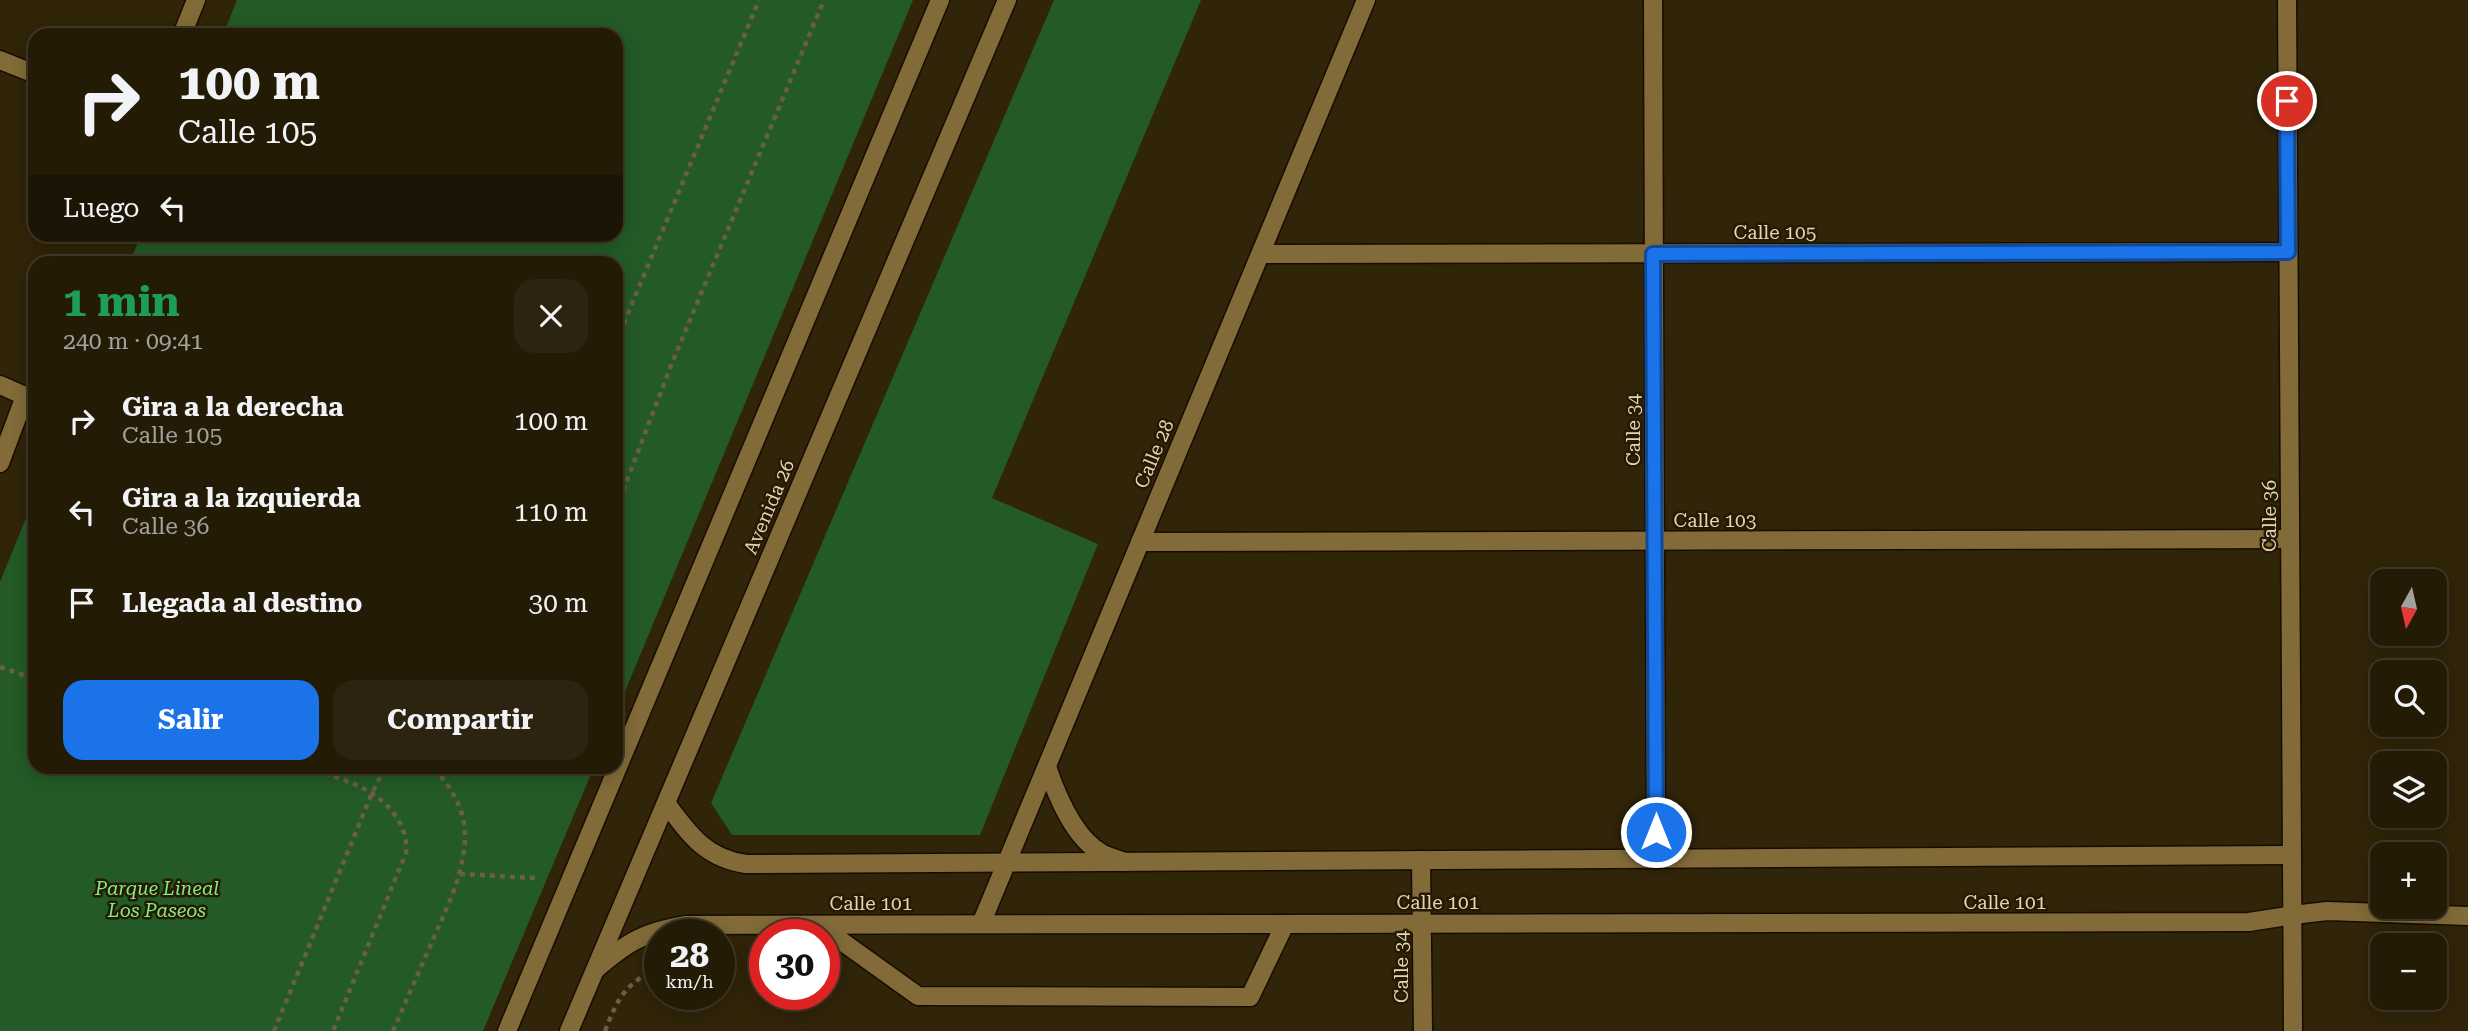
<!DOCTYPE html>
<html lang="es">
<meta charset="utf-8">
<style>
:root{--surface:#241b07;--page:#2c2411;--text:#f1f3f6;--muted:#a3a19b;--line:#413928;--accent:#1a73e8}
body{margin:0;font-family:"Roboto Serif",serif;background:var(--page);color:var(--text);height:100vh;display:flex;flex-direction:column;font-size:26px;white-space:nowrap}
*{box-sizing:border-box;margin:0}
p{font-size:23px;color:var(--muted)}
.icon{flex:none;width:38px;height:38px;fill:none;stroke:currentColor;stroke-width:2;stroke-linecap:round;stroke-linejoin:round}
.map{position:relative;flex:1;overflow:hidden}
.panel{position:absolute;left:28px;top:256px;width:595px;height:518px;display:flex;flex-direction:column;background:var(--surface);border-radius:21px;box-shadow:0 4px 18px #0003,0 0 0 2px var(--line)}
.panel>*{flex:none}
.guide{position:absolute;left:28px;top:28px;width:595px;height:214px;border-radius:21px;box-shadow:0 4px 18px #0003,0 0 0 2px var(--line);background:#241b07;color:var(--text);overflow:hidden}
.needle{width:46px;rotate:188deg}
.tools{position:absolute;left:2370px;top:569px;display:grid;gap:14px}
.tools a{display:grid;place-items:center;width:77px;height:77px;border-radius:14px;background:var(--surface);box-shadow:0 4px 18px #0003,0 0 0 2px var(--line);font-size:35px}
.speed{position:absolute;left:644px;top:919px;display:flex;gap:14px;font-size:35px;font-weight:700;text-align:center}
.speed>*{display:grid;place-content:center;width:91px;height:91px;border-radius:50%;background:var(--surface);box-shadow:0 4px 18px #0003,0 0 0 2px var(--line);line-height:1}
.speed small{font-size:18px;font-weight:400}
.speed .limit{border:10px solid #d22;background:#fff;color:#111}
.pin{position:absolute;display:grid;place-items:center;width:60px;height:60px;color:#fff;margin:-30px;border:4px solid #fff;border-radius:50%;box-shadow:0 2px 7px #0007}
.me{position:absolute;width:77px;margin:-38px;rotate:0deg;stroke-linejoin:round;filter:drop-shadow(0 0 5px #0008)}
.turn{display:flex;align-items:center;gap:24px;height:147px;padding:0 35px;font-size:32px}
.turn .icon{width:91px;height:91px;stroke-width:2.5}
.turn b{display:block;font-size:49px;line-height:60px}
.then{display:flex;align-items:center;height:66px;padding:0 35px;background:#0003;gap:14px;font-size:26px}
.round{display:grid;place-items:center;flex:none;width:74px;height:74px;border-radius:21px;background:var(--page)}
.head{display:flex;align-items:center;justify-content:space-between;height:119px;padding:0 35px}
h1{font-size:42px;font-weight:700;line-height:52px;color:#1e9e55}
.cta{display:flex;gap:14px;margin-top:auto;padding:14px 35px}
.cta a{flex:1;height:80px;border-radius:21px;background:var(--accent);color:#fff;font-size:28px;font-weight:700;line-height:80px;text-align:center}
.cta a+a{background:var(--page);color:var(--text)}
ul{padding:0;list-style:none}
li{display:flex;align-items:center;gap:21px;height:91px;padding:0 35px}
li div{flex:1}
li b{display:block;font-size:26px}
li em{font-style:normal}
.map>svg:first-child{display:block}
.green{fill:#235a27}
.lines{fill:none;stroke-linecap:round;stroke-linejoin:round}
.service-casing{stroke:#180d00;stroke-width:21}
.minor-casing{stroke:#180d00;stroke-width:21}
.tertiary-casing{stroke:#180d00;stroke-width:21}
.path{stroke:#6a5e43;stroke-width:4.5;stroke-dasharray:5 5;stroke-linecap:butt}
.service{stroke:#826b38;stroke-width:18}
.minor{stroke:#826b38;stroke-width:18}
.tertiary{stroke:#826b38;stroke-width:18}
.route-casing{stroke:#114b97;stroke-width:18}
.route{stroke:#1a73e8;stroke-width:12}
.labels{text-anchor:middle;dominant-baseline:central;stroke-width:5;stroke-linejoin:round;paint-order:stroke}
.street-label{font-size:19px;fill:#e1d4ba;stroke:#261a01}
.park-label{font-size:19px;font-style:italic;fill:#80ec85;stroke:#261a01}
</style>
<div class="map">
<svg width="2468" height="1031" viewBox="0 0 2468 1031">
<rect width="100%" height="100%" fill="#302409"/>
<g class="green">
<polygon points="237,0 913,0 616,713 616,262 130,262 141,235 616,234 616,35 223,35"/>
<polygon points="1054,0 1201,0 992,498 1098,544 980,835 732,835 711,803"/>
<polygon points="35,496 35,766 594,767 483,1031 0,1031 0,582"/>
</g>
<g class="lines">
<g class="service-casing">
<polyline id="service" points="819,925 918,996 1250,997 1285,924"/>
</g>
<g class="minor-casing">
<g id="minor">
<polyline points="1653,0 1656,859"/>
<polyline points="2287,0 2293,1031"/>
<polyline points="182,35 196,0"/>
<polyline points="0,60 35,74"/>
<polyline points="1261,254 2288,252"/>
<polyline points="0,385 25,396 0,463"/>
<polyline points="1140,542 2290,539"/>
<path d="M1047,767C1057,796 1074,839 1103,854C1110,857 1117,859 1124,862"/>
<polyline points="1421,860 1423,1031"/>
<polyline points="2293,915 2327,911 2468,916"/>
<polyline points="981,924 1366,0"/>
</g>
</g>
<g class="tertiary-casing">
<g id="tertiary">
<path d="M666,803C689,834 705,858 746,864L2292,855"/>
<path d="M595,970C627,942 644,932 686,925L2249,922L2293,915"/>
<polyline points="507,1031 940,0"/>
<polyline points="569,1031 1007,0"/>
</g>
</g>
<g class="path">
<polyline points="616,342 759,0"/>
<polyline points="616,509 672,363 824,0"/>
<polyline points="0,667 35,679"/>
<path d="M306,766C324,774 358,783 373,794C392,807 409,829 406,853L333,1031"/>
<polyline points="460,874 535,878"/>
<polyline points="274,1031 372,793 386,766"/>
<path d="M393,1031L452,896C471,842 473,810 432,766"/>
<path d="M605,1031C619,995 625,985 660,966"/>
</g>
<use href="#service" class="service"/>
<use href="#minor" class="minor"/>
<use href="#tertiary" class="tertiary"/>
</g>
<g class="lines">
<g class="route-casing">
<polyline id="route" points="1656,832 1653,254 2288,252 2287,101"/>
</g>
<use href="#route" class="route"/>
</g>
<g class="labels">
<g class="street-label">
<text x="1775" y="232">Calle 105</text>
<text transform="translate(1633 430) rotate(-90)">Calle 34</text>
<text transform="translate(1154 454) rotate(-67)">Calle 28</text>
<text transform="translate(769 507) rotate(-67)">Avenida 26</text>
<text transform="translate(2269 516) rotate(-90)">Calle 36</text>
<text x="1715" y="520">Calle 103</text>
<text x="1438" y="902">Calle 101</text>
<text x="2005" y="902">Calle 101</text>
<text x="871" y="903">Calle 101</text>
<text transform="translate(1401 967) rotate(-90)">Calle 34</text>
</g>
<g class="park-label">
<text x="157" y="888">Parque Lineal<tspan x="157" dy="22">Los Paseos</tspan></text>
</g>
</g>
</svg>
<div class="tools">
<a><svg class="needle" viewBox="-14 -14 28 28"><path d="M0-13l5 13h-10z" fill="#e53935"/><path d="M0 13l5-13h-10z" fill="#a3a19b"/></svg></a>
<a><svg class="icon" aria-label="search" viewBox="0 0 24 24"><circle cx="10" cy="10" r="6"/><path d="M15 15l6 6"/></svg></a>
<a><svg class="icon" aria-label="layers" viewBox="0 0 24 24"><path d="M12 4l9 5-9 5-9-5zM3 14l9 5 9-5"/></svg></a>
<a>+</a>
<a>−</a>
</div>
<div class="speed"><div>28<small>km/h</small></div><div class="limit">30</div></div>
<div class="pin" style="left:2287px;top:101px;background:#d93025"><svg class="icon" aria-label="arrive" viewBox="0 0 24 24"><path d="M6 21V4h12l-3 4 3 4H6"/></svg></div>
<svg class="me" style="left:1656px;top:832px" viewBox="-20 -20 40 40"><circle r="17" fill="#1a73e8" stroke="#fff" stroke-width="3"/><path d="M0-11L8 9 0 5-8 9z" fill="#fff"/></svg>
<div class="guide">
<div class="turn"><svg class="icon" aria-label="right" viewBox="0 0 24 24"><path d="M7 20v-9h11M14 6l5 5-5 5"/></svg><div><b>100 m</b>Calle 105</div></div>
<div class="then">Luego<svg class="icon" aria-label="left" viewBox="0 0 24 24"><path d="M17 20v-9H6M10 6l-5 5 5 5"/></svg></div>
</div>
<section class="panel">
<div class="head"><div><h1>1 min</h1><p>240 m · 09:41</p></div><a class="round"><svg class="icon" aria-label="close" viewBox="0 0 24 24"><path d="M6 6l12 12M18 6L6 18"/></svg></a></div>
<ul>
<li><svg class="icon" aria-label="right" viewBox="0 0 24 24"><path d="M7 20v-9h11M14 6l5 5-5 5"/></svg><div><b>Gira a la derecha</b><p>Calle 105</p></div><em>100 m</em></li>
<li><svg class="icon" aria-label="left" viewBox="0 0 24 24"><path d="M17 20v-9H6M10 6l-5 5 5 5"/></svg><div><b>Gira a la izquierda</b><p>Calle 36</p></div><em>110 m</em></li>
<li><svg class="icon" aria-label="arrive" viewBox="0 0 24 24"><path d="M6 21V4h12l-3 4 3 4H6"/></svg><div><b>Llegada al destino</b></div><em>30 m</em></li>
</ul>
<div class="cta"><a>Salir</a><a>Compartir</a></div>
</section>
</div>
